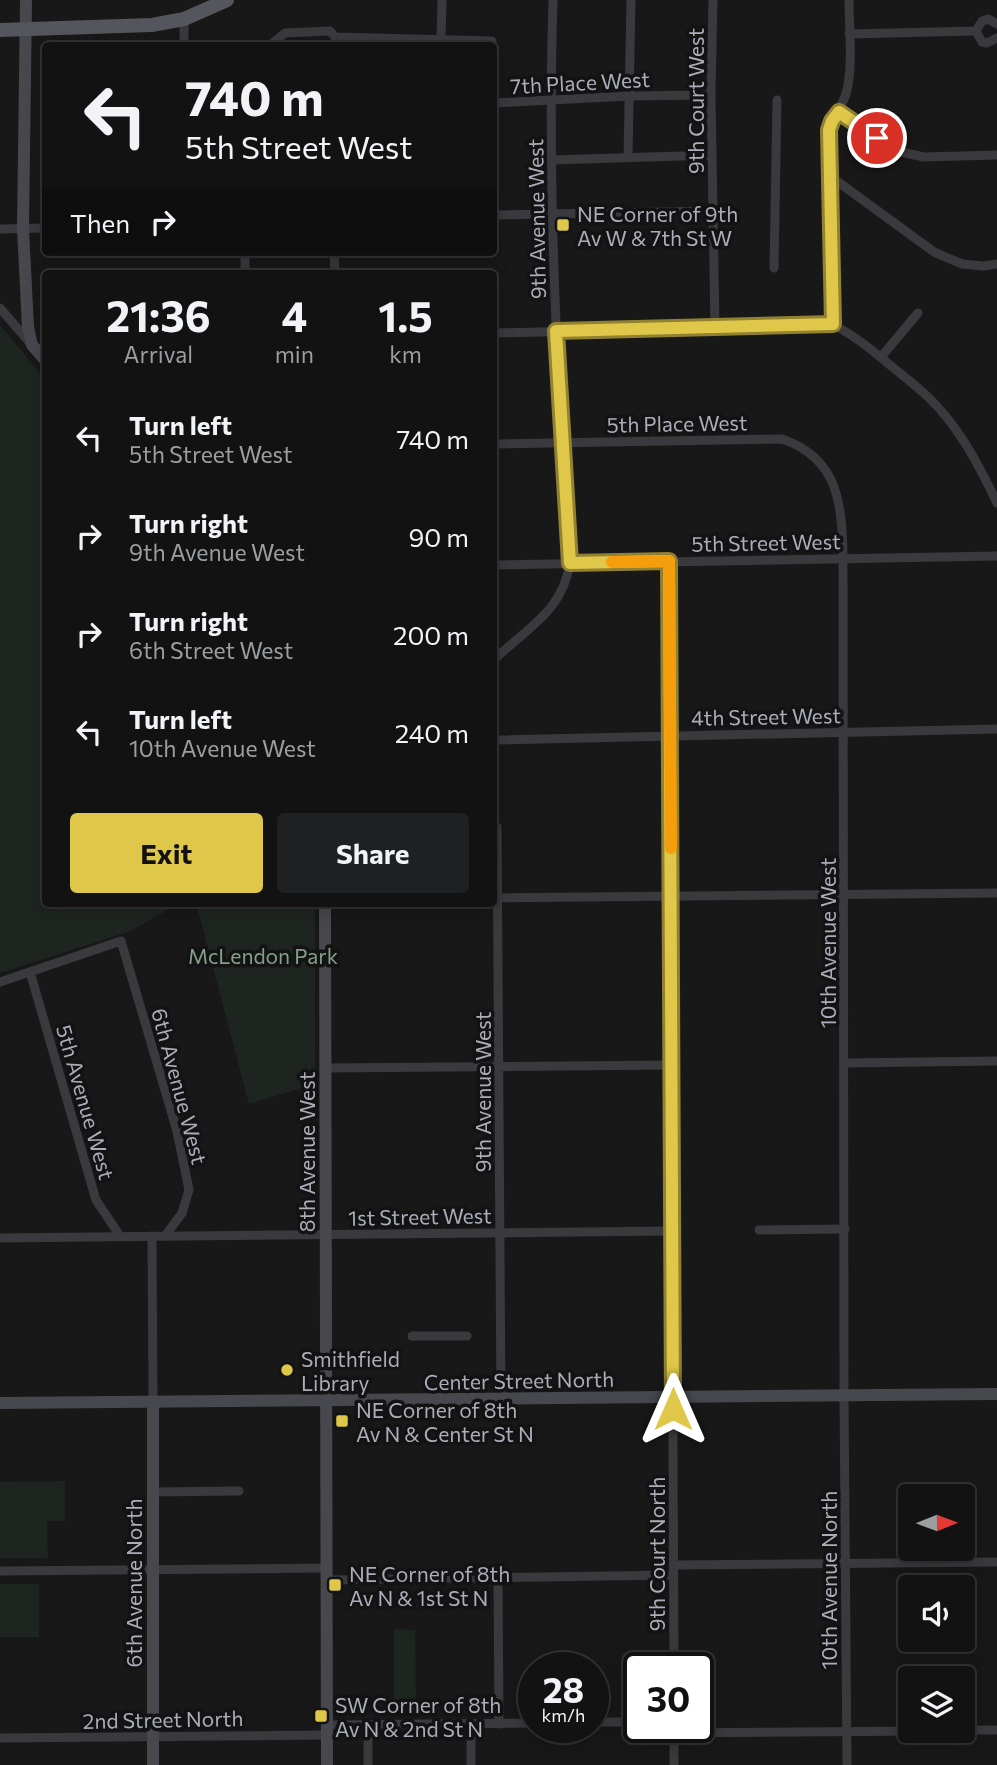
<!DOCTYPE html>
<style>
:root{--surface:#121213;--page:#1f2021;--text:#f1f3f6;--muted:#9c9ea0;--line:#313233;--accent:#dfc74a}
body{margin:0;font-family:Commissioner,sans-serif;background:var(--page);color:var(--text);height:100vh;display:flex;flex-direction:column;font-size:26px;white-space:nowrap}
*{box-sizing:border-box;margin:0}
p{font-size:23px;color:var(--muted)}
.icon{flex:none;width:38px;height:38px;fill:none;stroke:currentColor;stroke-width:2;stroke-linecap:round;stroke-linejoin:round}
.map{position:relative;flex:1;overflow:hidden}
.details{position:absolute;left:42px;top:270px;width:455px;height:637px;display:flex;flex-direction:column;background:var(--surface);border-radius:7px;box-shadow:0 4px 18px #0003,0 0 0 2px var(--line)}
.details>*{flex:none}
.banner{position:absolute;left:42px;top:42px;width:455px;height:214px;border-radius:7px;box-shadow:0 4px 18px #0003,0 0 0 2px var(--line);background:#121213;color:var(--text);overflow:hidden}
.needle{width:46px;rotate:89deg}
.tools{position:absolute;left:898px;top:1484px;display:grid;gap:14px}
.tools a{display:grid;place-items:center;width:77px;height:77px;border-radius:7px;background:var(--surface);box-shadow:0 4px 18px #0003,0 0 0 2px var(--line);font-size:35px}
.speed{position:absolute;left:518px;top:1652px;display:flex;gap:14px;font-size:35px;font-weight:700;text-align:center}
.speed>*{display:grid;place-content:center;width:91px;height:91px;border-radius:50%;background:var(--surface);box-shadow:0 4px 18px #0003,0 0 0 2px var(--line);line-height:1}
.speed small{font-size:18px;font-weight:400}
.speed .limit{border:4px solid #111;border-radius:10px;background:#fff;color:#111}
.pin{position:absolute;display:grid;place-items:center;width:60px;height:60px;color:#fff;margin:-30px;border:4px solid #fff;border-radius:50%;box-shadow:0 2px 7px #0007}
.me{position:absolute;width:77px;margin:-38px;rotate:0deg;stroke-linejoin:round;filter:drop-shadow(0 0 5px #0008)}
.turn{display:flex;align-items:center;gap:24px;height:147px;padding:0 28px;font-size:32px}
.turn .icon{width:91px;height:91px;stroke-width:2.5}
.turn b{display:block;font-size:49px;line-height:60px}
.then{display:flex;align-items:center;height:66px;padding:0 28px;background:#0003;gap:14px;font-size:26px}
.eta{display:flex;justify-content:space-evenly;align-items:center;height:119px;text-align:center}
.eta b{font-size:42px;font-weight:700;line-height:49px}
.action{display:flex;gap:14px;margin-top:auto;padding:14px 28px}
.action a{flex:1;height:80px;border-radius:7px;background:var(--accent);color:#111;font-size:28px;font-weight:700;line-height:80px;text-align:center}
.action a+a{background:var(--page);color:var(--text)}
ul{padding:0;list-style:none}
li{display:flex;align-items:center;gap:21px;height:98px;padding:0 28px}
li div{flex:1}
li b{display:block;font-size:26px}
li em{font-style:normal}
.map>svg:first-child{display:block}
.green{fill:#1e2420}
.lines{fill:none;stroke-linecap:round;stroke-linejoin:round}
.street{stroke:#39393e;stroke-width:9}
.secondary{stroke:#47484e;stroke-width:12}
.primary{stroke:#55565d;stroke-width:14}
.route-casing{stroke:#918130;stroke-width:18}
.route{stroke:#dfc74a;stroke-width:12}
.slow{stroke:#f59e0b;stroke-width:12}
.poi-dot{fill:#dfc74a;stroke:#131314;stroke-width:2.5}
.labels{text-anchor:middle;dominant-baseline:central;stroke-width:7;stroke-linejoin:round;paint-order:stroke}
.street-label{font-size:21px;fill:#abadb8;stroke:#131314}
.poi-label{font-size:21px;fill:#abadb8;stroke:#131314;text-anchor:start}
.park-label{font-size:21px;fill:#84a08b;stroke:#131314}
</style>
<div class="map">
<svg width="997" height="1765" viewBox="0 0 997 1765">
<rect width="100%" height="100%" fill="#181819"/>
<g class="green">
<polygon points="0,325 45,379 46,903 180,903 131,931 0,973"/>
<polygon points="196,903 315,903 315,1084 249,1104"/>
<polygon points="65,1481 65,1521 47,1521 48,1558 0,1558 0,1482"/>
<rect x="0" y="1584" width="39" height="53"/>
<polygon points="394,1629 415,1630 416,1708 394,1708"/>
</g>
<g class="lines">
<g class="street">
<polyline points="713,0 711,95 715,328"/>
<polyline points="976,31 982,42 987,43 997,38"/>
<polyline points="976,31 982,21 988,19 997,24"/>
<polyline points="849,34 976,31"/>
<polyline points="441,40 442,0"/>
<polyline points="184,46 184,19"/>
<polyline points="269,46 285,33 330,31 335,37 492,41"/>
<polyline points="494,103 629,96 711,95"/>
<polyline points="839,112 896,151 924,157 997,155"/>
<polyline points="628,157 631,0"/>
<polyline points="552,160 712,155"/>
<polyline points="830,176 934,252 962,264 983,266 997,264"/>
<polyline points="494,215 713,211"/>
<polyline points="0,229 46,228"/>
<polyline points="245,252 245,273"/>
<polyline points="334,252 335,273"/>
<polyline points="774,268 777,100"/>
<polyline points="0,308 31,344"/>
<path d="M833,325L829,130C833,116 844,105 847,90C853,65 849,26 849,0"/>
<path d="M494,333L833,325C854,335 872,350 890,365C902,375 915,385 927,396C958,425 979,465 997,503"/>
<polyline points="881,357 918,313"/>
<path d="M494,444L782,439C839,458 842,505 843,558L844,1396L847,1765"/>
<polyline points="669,561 674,1668"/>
<polyline points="494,565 997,556"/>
<path d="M494,660C526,628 562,613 570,563C557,376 547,188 553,0"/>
<polyline points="494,740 997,729"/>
<polyline points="497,827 501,1399"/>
<polyline points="494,898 997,893"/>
<polyline points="30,972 96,1200 120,1236"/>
<polyline points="0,982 121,941 177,1131 189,1190 182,1213 165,1236"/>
<polyline points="845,1063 997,1061"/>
<polyline points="325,1068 672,1065"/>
<polyline points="759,1230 845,1229"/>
<polyline points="152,1236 153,1402"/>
<polyline points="0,1238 672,1231"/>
<polyline points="412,1336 467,1336"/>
<polyline points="152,1492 239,1491"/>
<polyline points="673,1565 997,1562"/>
<polyline points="0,1571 326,1568"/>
<polyline points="498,1578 499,1724"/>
<polyline points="326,1580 673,1575"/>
<polyline points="593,1722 639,1722"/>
<polyline points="471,1724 471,1765"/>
<polyline points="326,1725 534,1723"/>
<polyline points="674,1727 674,1765"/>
<polyline points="962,1730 997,1730"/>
<polyline points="674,1733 931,1731"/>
<polyline points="0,1738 327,1735"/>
<polyline points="368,1765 368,1725"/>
</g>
<g class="secondary">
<polyline points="26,0 23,229 28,327 32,345 46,361"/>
<polyline points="325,903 327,1765"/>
<polyline points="153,1402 153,1765"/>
<polyline points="0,1403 997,1394"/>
</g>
<polyline class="primary" points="0,30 152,25 184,19 227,0"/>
</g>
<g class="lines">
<g class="route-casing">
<polyline id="route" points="673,1409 669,561 570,563 556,331 833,324 829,130 832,121 839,112 877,138"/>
</g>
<use href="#route" class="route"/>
<polyline class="slow" points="612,562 669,561 671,848"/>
</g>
<g class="poi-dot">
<rect x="556" y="218" width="14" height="14" rx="3.5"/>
<circle cx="287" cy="1370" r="7"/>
<rect x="335" y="1414" width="14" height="14" rx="3.5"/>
<rect x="328" y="1578" width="14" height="14" rx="3.5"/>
<rect x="314" y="1709" width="14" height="14" rx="3.5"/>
</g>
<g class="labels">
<g class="street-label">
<text transform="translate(580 82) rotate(-3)">7th Place West</text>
<text transform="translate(695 101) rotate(-90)">9th Court West</text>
<text transform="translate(536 219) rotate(-91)">9th Avenue West</text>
<text transform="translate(677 423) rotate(-1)">5th Place West</text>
<text transform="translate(766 542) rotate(-1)">5th Street West</text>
<text transform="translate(766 716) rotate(-1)">4th Street West</text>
<text transform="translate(827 943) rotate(-90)">10th Avenue West</text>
<text transform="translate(180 1086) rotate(75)">6th Avenue West</text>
<text transform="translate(482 1092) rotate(-90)">9th Avenue West</text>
<text transform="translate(86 1102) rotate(74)">5th Avenue West</text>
<text transform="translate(306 1152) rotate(-90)">8th Avenue West</text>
<text transform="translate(420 1216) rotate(-1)">1st Street West</text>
<text transform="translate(519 1380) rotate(-1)">Center Street North</text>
<text transform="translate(656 1554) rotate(-90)">9th Court North</text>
<text transform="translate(828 1580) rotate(-90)">10th Avenue North</text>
<text transform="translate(133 1583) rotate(-90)">6th Avenue North</text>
<text transform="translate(163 1719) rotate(-1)">2nd Street North</text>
</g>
<g class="poi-label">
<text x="577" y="213">NE Corner of 9th<tspan x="577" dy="24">Av W &amp; 7th St W</tspan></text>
<text x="301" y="1358">Smithfield<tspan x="301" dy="24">Library</tspan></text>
<text x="356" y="1409">NE Corner of 8th<tspan x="356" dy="24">Av N &amp; Center St N</tspan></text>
<text x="349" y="1573">NE Corner of 8th<tspan x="349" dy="24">Av N &amp; 1st St N</tspan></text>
<text x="335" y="1704">SW Corner of 8th<tspan x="335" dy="24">Av N &amp; 2nd St N</tspan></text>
</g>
<g class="park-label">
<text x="263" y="955">McLendon Park</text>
</g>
</g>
</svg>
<div class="tools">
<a><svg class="needle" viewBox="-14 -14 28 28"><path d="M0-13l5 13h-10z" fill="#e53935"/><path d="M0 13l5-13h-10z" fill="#9c9ea0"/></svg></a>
<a><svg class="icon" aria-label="sound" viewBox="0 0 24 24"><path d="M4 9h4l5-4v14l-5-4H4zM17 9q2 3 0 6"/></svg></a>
<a><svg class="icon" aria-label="layers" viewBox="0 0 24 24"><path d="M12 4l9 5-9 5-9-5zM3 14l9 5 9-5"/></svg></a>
</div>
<div class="speed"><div>28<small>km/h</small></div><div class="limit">30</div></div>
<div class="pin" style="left:877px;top:138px;background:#d93025"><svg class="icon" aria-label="arrive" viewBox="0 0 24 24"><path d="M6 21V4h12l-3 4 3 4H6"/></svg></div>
<svg class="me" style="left:673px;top:1409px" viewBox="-20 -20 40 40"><path d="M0-17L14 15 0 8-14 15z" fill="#dfc74a" stroke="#fff" stroke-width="4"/></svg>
<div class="banner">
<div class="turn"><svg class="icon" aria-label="left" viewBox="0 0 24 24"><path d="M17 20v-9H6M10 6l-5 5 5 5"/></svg><div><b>740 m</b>5th Street West</div></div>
<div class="then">Then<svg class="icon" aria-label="right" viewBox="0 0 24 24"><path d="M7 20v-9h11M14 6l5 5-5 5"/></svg></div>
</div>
<section class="details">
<div class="eta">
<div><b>21:36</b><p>Arrival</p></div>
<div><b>4</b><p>min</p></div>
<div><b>1.5</b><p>km</p></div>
</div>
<ul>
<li><svg class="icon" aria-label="left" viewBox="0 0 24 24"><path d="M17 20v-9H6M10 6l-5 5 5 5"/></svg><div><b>Turn left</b><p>5th Street West</p></div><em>740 m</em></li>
<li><svg class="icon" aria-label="right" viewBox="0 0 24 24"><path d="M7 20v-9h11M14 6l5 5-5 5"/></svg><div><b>Turn right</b><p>9th Avenue West</p></div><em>90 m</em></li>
<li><svg class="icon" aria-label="right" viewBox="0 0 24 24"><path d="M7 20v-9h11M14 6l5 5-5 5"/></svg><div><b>Turn right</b><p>6th Street West</p></div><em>200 m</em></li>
<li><svg class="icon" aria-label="left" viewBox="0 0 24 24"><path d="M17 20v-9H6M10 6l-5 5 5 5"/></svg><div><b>Turn left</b><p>10th Avenue West</p></div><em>240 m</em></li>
</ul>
<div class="action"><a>Exit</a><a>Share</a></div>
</section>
</div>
